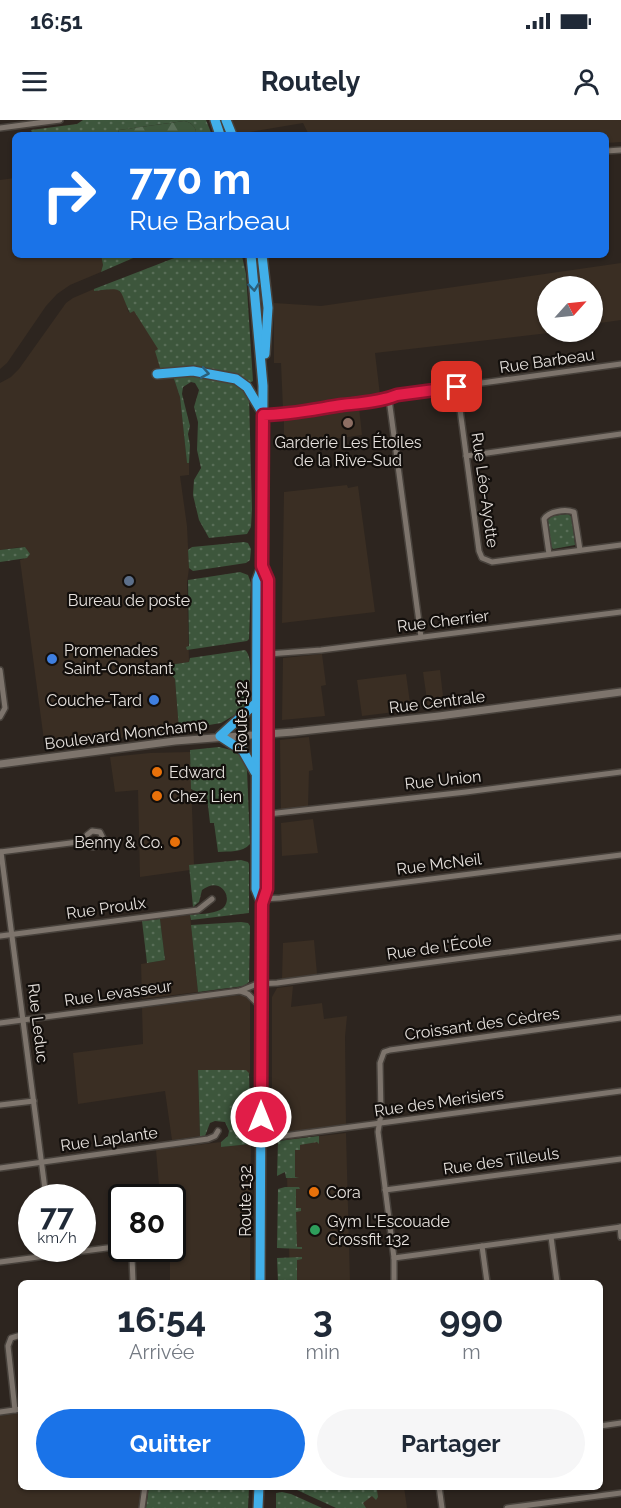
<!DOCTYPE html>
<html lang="fr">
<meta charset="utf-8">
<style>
:root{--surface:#fff;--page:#f6f6f7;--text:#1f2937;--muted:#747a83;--accent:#1a73e8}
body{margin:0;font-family:Raleway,sans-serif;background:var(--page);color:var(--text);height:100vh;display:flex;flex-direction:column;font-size:22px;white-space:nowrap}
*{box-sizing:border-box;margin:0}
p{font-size:20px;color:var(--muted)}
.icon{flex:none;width:33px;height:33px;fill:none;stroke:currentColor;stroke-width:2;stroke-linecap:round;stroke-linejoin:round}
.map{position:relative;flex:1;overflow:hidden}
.panel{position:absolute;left:18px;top:1160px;width:585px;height:210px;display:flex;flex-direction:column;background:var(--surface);border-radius:9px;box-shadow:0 2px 4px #0004}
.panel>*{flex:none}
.guide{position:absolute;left:12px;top:12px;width:597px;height:126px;border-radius:9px;box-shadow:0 2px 4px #0004;background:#1a73e8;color:#fff;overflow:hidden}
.needle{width:39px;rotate:63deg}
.controls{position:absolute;left:537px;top:156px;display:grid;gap:12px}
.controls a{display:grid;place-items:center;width:66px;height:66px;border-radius:50%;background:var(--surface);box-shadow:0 2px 4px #0004;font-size:30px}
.speed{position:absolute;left:18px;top:1064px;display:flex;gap:12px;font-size:30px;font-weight:700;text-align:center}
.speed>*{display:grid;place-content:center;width:78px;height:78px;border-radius:50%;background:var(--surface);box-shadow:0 2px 4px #0004;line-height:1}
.speed small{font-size:15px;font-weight:400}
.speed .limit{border:3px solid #111;border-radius:9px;background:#fff;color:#111}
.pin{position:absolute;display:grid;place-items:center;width:51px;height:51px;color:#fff;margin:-26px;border-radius:12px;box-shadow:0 3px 9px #0006}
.me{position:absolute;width:66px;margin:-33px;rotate:0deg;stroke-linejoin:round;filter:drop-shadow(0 0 4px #0008)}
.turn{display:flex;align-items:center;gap:21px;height:126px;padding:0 18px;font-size:27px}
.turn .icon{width:78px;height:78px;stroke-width:2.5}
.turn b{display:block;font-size:42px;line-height:51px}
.eta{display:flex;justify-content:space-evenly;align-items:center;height:102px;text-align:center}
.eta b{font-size:36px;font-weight:700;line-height:42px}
.primary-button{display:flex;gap:12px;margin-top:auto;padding:12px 18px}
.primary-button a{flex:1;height:69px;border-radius:36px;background:var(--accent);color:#fff;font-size:24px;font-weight:700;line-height:69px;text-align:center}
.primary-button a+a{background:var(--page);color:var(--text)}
.status{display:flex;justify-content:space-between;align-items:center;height:42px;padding:0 30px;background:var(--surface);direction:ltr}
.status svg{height:16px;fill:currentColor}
header{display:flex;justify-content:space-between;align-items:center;height:78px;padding:0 18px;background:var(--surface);font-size:27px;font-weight:700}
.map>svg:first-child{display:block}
.built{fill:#3a2e23}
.grass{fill:url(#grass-dots)}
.forest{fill:url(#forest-firs)}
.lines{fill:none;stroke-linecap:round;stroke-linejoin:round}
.street-casing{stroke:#47413b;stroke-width:8}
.secondary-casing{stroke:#47413b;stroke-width:10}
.highway-casing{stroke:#47413b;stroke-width:12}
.street{stroke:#7d746c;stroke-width:5}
.secondary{stroke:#7d746c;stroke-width:7}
.highway{stroke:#41afe9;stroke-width:9}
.oneway{stroke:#2a5f7a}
.route-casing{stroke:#92132f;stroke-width:15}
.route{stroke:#e11d48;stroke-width:10}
.education-dot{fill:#8d6e63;stroke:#130f0c;stroke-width:2}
.service-dot{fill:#5c6f8a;stroke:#130f0c;stroke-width:2}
.shop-dot{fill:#3f7fe0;stroke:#130f0c;stroke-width:2}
.food-dot{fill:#e8710a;stroke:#130f0c;stroke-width:2}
.leisure-dot{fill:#2e9e5b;stroke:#130f0c;stroke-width:2}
.labels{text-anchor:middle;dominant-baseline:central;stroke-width:4.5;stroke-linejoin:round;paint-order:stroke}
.street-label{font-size:16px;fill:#e6e1dd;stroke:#130f0c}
.poi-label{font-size:16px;fill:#e6e1dd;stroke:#130f0c;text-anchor:start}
</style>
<div class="status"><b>16:51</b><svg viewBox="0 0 49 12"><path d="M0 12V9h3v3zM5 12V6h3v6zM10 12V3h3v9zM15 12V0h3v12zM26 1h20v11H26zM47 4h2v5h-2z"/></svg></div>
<header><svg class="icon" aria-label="menu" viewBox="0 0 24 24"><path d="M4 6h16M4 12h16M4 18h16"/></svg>Routely<svg class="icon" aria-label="person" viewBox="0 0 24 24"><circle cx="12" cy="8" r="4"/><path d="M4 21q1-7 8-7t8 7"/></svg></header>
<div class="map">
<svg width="621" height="1388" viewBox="0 0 621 1388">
<defs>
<pattern id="grass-dots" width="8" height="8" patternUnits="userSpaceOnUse" patternTransform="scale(1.5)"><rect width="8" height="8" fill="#3d563c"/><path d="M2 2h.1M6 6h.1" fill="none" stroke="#596e58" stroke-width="1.8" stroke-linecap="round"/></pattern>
<pattern id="forest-firs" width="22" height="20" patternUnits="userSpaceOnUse" patternTransform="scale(1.5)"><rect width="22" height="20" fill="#3d563c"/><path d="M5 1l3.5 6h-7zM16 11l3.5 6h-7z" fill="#596e58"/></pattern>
</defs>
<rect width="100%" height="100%" fill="#2d251f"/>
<g class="built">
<polygon points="232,0 621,0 621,22 606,23 606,15 309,15 303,3 238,14"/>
<polygon points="15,58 15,135 101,135 103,145 101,152 70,165 57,174 46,186 7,243 0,249 0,60"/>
<polygon points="621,143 621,200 593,204 592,166 548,166 548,212 557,212 375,233 380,275 283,289 281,243 274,243 274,183 321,186"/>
<polygon points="116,168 125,177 128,191 130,193 134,190 159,229 161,251 173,256 180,277 187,342 189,343 189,355 180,356 187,406 189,448 187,463 189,542 163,546 175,559 179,610 45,628 20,440 24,439 21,427 0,430 0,263 11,257 19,249 66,183 73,178 94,169 95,171"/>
<polygon points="359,287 362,315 284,326 284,298"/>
<polygon points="347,365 348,368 358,366 375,492 282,503 284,372"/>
<polygon points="322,534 326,565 321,566 325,596 282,600 283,538"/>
<polygon points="440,550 444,585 428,587 423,552"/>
<polygon points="406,554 411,590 362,596 357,560"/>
<polygon points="309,617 313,650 309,651 308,687 281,690 280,620"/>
<polygon points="190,632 194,745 189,745 190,750 140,757 138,670 115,672 110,637 150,633"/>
<polygon points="313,699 318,733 282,736 281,703"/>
<polygon points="190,795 198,872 142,879 141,844 165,840 160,799"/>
<polygon points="314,820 317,854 282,859 283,823"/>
<polygon points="293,866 291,887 322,883 324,899 347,896 345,917 346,1004 286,1012 276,1012 272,1009 272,877 277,868"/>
<polygon points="241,875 247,876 250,881 250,955 249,953 198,950 200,1016 172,1020 165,971 78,984 73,933 143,924 142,888"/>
<polygon points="346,1013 350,1162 290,1162 286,1020"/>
<polygon points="221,1022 221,1027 251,1024 250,1162 170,1162 170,1128 172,1128 172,1077 160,1077 156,1030"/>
<polygon points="21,1293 21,1366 141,1367 138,1388 0,1388 0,1296"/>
<polygon points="373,1367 404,1367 407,1388 357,1388 372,1375"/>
</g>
<g class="grass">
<path d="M83,0H206L212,15H196C197,7 191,2 184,1L119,10L117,15H33L31,10L77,4Z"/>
<polygon points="101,135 140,135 101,152 103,145"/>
<path d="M182,135L242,136L246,154L253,261L248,264L243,260L161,251L155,231L158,229L134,191L130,193C118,168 126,167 94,171V169Z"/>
<path d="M193,254C214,258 238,257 249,277L252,389L251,407L247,414L209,418L199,400L193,375L194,360L201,348L197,330L198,302L194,287L199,270L195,263L191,262L183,267L182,274L190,306L188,314L190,325L189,343H187L180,277L173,256Z"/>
<polygon points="568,394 572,397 575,425 553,429 551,426 548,400 552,396"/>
<polygon points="244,422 248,423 251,429 250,440 246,443 193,451 189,448 188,430 192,427"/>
<polygon points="25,427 30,434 27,438 0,442 0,430"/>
<polygon points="240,452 248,455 251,463 249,519 247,521 187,530 186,527 189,526 188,460"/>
<path d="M245,530C255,537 249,579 243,590L221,603L179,610L175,559L171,554L166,553L162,546L189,542L190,538Z"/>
<path d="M219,627L239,632L246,642L247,650L250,724C242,733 229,731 218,732L214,703H210L207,677L191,669L190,630Z"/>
<path d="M241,740L248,742L249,744V793L191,800L190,795C199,794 212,794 220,790C236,782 222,754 202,770L199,782L193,787L189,745Z"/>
<polygon points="160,799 165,840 147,843 142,801"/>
<polygon points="241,802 248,803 250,806 249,862 244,866 198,872 191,805"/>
<polygon points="198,950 246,950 249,953 251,1024 221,1027 221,1022 228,1016 229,1011 225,1002 215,1001 210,1003 205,1016 200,1016"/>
<polygon points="319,1016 319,1024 317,1022 300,1025 300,1030 295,1030 295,1057 299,1058 286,1058 285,1052 277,1056 278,1021"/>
<polygon points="285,1067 299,1067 300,1069 296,1069 296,1088 301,1088 301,1091 296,1092 297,1127 302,1127 302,1129 277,1128 278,1069"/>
<polygon points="302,1137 302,1139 297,1140 297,1162 278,1162 277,1138"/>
<polygon points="149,1367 249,1367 248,1388 146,1388"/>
<polygon points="281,1367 374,1367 377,1370 378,1377 376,1380 372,1376 363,1383 366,1388 336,1388 297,1370"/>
<polygon points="282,1372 291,1374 322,1388 276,1388 276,1373"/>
</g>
<path class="forest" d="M184,1C191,2 197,7 196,15H117L119,10Z"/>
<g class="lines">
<g class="street-casing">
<g id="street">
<polyline points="0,8 60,0"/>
<polyline points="606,31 621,30"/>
<polyline points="457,267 479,431 482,438 492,442 621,425"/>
<polyline points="389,279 421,517"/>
<polyline points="263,295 278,295 389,279 401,274 621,244"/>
<polyline points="466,336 621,314"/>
<path d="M549,434L544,399C549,391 565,389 574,392L580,430"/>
<polyline points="268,534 321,530 621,492"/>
<polyline points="0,550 5,588 0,597"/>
<polyline points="268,694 466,672 621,652"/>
<polyline points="0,732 86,721 89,725 93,727 102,724 103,718 100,712 92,711 87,715 86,721"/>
<polyline points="1,732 46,1077"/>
<polyline points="261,779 280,778 621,735"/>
<polyline points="0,816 198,790 212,779"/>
<polyline points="240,871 248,874 261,887"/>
<polyline points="0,903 240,871 257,864 277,863 621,817"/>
<polyline points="0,985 34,981"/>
<polyline points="261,1019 621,971"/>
<polyline points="0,1048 208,1019 215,1016 218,1011"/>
<polyline points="385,1070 621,1039"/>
<polyline points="620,1107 621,1117"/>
<polyline points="551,1117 557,1162"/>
<polyline points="482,1126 487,1162"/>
<polyline points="127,1128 132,1138 133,1162"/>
<polyline points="394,1138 621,1107"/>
<polyline points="0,1142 122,1126"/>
<polyline points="394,1162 394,1138 378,1012 381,994 380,943 384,932 390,930 621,898"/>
<polyline points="15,1290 8,1226 11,1218 21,1215"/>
<polyline points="0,1292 21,1289"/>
<polyline points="600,1306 621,1303"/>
<polyline points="439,1366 442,1388"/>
<polyline points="142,1388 145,1366"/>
<polyline points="507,1388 621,1373"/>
</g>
</g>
<g class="secondary-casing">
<polyline id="secondary" points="0,644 175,621 293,612 439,596 621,572"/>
</g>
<g class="highway-casing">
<g id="highway">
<polyline points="215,0 220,15"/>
<polyline points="226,0 232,15"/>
<polyline points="251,135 263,266 262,446 257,460 256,769 262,784"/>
<polyline points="262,135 268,188 265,234"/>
<polyline points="157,254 193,251 236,259 247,267 262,292"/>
<polyline points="255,652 243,631 220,616 256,583"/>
<polyline points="260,1162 262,784 267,769 268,460 262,446"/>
<polyline points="258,1388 259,1366"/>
</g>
</g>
<use href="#street" class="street"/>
<use href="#secondary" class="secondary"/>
<use href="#highway" class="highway"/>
</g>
<defs><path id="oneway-chevron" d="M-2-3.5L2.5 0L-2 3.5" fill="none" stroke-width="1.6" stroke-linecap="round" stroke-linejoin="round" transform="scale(1.5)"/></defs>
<g class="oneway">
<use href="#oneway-chevron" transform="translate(254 167) rotate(84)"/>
<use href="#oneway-chevron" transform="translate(205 253) rotate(10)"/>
</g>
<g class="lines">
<g class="route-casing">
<path id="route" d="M261,997L262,784L267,769L268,460L262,446L263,295C289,295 316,289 342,285C360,283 380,282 397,275L457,267"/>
</g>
<use href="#route" class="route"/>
</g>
<circle class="education-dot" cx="348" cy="303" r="6"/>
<circle class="service-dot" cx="129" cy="461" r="6"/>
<g class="shop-dot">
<circle cx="52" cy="539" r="6"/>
<circle cx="154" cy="580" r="6"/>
</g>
<g class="food-dot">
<circle cx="157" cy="652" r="6"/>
<circle cx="157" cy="676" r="6"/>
<circle cx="175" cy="722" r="6"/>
<circle cx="314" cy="1072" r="6"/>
</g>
<circle class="leisure-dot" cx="315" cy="1110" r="6"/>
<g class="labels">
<g class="street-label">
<text transform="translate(547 241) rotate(-8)">Rue Barbeau</text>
<text transform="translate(485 370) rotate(82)">Rue Léo-Ayotte</text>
<text transform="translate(443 501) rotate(-7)">Rue Cherrier</text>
<text transform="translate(437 582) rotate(-7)">Rue Centrale</text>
<text transform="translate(241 597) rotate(-90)">Route 132</text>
<text transform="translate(126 614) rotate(-7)">Boulevard Monchamp</text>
<text transform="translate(443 660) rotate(-6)">Rue Union</text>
<text transform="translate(439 744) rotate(-7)">Rue McNeil</text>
<text transform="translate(106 788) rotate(-8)">Rue Proulx</text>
<text transform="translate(439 827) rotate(-8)">Rue de l'École</text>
<text transform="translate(118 873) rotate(-8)">Rue Levasseur</text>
<text transform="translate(38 903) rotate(83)">Rue Leduc</text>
<text transform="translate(482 904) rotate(-8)">Croissant des Cèdres</text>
<text transform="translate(439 982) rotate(-8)">Rue des Merisiers</text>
<text transform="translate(109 1019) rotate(-8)">Rue Laplante</text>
<text transform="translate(501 1041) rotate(-8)">Rue des Tilleuls</text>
<text transform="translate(245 1081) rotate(-90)">Route 132</text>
</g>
<g class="poi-label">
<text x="348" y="322" text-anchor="middle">Garderie Les Étoiles<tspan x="348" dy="18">de la Rive-Sud</tspan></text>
<text x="129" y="480" text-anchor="middle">Bureau de poste</text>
<text x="64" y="530">Promenades<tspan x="64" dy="18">Saint-Constant</tspan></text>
<text x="142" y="580" text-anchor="end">Couche-Tard</text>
<text x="169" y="652">Edward</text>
<text x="169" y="676">Chez Lien</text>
<text x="163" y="722" text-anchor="end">Benny &amp; Co.</text>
<text x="326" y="1072">Cora</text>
<text x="327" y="1101">Gym L'Escouade<tspan x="327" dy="18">Crossfit 132</tspan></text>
</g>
</g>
</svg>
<div class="controls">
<a><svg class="needle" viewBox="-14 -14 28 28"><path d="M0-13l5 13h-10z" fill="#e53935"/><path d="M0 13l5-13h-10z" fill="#747a83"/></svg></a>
</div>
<div class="speed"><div>77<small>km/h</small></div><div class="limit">80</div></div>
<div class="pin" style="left:457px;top:267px;background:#d93025"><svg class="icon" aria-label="arrive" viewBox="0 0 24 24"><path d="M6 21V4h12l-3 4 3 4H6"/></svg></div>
<svg class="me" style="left:261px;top:997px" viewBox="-20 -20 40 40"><circle r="17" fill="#e11d48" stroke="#fff" stroke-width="3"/><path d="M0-11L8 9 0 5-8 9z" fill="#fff"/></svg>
<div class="guide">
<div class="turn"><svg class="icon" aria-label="right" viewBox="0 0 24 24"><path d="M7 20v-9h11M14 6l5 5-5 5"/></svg><div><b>770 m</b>Rue Barbeau</div></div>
</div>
<section class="panel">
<div class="eta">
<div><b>16:54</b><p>Arrivée</p></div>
<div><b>3</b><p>min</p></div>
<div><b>990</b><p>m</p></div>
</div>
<div class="primary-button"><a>Quitter</a><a>Partager</a></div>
</section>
</div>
